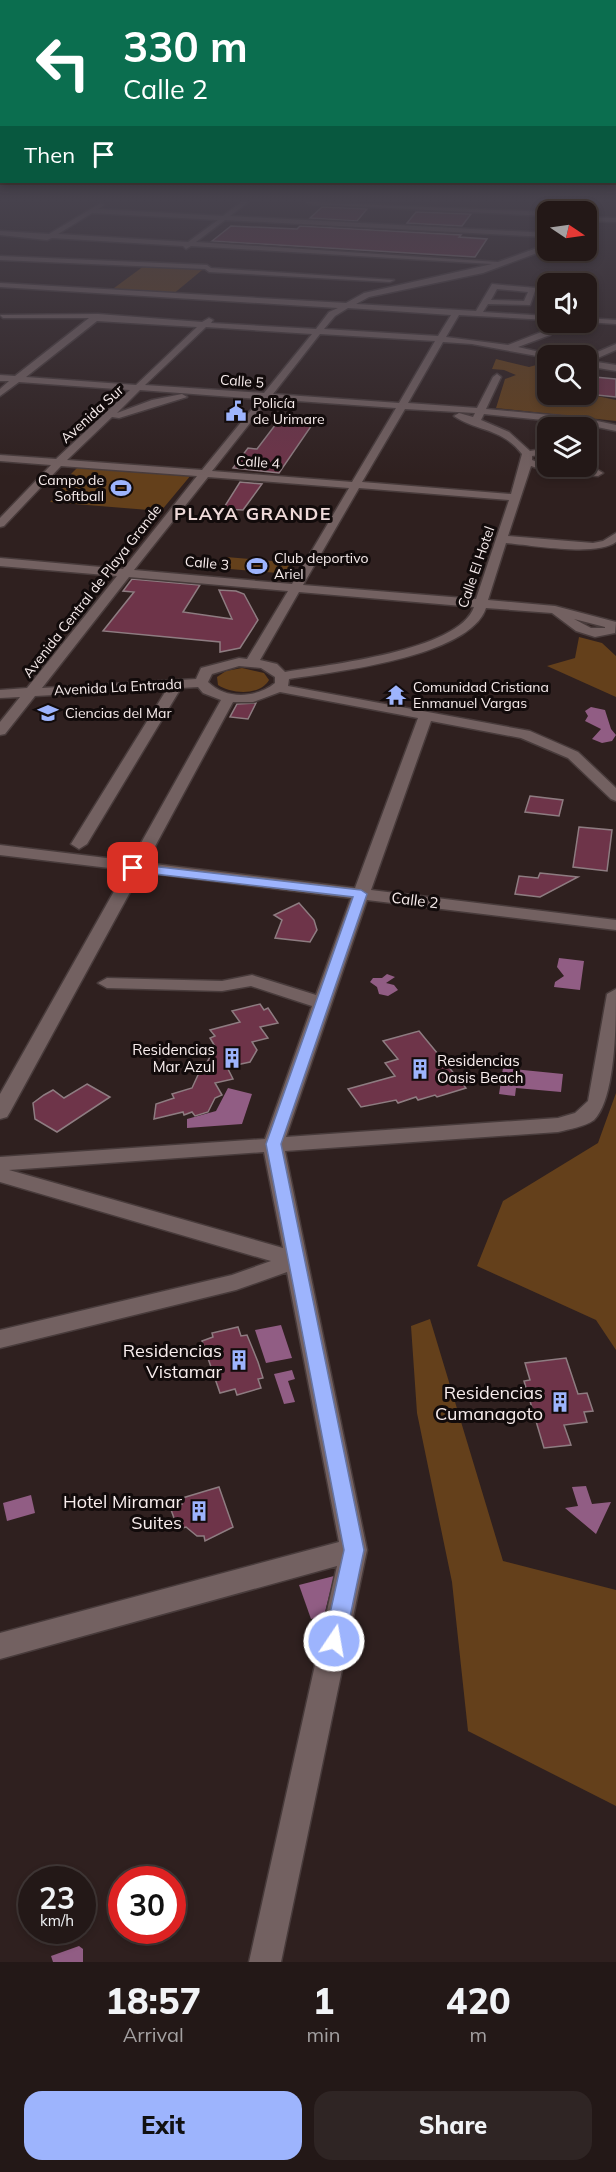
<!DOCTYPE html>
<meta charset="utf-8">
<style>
:root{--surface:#231817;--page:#2f2524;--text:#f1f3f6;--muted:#a3a0a1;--line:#403736;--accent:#9db4fd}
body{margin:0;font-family:Mulish,sans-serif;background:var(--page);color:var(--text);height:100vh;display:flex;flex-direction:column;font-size:22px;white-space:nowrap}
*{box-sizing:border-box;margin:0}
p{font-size:20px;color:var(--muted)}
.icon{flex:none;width:33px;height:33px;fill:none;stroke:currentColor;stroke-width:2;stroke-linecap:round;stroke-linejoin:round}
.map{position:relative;height:1962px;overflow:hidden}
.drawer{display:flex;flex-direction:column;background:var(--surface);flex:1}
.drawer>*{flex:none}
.guide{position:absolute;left:0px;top:0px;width:616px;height:183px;box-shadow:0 3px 9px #0003,0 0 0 2px var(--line);background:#0b6e4f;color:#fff;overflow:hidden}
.needle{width:39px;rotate:103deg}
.fabs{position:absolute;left:537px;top:201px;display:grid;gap:12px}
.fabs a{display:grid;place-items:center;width:60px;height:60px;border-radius:12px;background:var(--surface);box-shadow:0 3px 9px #0003,0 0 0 2px var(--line);font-size:30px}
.speed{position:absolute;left:18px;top:1866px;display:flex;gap:12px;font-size:30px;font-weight:700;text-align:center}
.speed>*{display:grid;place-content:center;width:78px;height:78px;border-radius:50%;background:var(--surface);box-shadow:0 3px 9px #0003,0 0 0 2px var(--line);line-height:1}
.speed small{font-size:15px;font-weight:400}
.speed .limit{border:9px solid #d22;background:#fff;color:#111}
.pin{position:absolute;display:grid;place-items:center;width:51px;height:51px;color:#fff;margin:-26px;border-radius:12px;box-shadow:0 3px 9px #0006}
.me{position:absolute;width:66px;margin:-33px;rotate:12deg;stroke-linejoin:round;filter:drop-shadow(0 0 4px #0008)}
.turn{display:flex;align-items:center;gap:21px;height:126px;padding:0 24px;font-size:27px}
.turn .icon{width:78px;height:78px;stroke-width:2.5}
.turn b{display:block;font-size:42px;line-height:51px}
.then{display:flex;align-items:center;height:57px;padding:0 24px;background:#0003;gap:12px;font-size:22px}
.eta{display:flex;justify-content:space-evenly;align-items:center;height:102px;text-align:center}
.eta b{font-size:36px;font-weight:800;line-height:42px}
.primary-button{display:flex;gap:12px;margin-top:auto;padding:12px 24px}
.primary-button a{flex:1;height:69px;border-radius:18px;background:var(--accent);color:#111;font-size:24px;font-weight:800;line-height:69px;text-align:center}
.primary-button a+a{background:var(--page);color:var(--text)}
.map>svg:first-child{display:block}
.green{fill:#64401b}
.water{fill:#915d84}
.building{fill:#6e3449;stroke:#8e7c81;stroke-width:1.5}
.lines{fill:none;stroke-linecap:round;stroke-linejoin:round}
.street-casing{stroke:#483b3b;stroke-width:3}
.street{fill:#736161;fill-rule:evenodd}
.route{fill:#9db4fd;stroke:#6675a4;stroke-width:1.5}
.labels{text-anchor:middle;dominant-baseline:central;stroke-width:6;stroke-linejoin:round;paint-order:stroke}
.far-street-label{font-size:14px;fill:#f8eded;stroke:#120b0b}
.far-poi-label{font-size:14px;fill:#f8eded;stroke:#120b0b;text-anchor:start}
.street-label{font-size:15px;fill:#f8eded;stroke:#120b0b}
.poi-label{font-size:15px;fill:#f8eded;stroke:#120b0b;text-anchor:end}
.far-district-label{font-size:18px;font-weight:bold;letter-spacing:1.5px;fill:#efdad9;stroke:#120b0b}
.near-poi-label{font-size:18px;fill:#f8eded;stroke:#120b0b;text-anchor:end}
</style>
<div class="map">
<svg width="616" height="1962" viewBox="0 0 616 1962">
<rect width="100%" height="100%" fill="#2f201f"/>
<g class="green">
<polygon points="148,263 207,266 172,295 110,291"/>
<polygon points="496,359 529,367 540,364 547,365 548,394 586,394 587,374 592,375 593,384 587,390 592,395 616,400 616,421 496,408 505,379 516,375 504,370 492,369"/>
<polygon points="79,466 191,475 161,511 50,502 75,475 71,474"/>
<polygon points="226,557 296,563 289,574 218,568"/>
<polygon points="579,637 602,643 616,656 616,697 547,666 575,658"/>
<path d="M242,668L264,673L269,680C260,696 231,694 218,685L217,677L226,671Z"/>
<polygon points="616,1093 616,1350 596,1320 477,1266 503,1201 598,1143"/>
<polygon points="430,1319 503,1561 616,1590 616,1806 468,1731 452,1582 417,1413 411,1326"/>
</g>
<g class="water">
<polygon points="591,707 605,710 611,729 616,735 612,741 602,743 592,739 601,729 585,721 588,716 585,711"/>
<polygon points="559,958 584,961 580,990 554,987 555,982 564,976 557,967"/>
<polygon points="387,974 395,977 386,983 394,985 398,990 388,996 379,994 377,987 370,982 373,978 382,978"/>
<polygon points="503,1068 563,1074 561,1092 516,1088 515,1096 499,1094"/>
<polygon points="228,1088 252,1094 242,1124 187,1128 187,1119 216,1111"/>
<polygon points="281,1325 292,1358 266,1363 255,1330"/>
<polygon points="292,1370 295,1379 288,1381 295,1402 284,1404 274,1374"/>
<polygon points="586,1486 592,1504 611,1502 596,1534 565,1508 578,1506 572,1487"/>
<polygon points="31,1495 35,1513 7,1521 3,1503"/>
<polygon points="334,1576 324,1616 311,1619 299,1585"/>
<polygon points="79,1946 83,1949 83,1962 53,1962 51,1956"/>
</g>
<g class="building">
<polygon points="322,207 367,209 357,221 310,218"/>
<polygon points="416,212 471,214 462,226 407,223"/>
<polygon points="231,226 297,229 300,226 461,235 459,237 487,239 475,257 212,241"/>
<polygon points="595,377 616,379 616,397 587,394 594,385"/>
<polygon points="279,420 314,422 279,473 233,468 248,448 257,449"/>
<polygon points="240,482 262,484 243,510 223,509"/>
<polygon points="132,579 200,585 183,612 232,619 219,590 236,591 244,594 258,620 240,648 220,652 220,642 103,631 134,592 123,591"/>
<polygon points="256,703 248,719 230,717 237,704"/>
<polygon points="530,796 563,800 559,816 525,812"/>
<polygon points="579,827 612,830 607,871 573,867"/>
<polygon points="540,873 578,877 540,897 515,894 519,876 538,878"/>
<polygon points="299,903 314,920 317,930 310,942 275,938 282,920 274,915"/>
<polygon points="260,1004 264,1010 268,1008 278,1023 260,1027 268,1038 252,1042 257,1050 250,1062 227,1067 233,1079 215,1083 222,1095 215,1098 208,1112 195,1116 192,1112 184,1115 183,1112 154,1119 156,1104 174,1098 172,1094 192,1088 204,1062 207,1062 216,1048 210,1038 215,1036 210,1030 240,1022 232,1011"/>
<polygon points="419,1031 466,1088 437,1097 435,1095 418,1100 416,1097 398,1103 396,1100 361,1107 348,1089 395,1076 385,1063 398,1059 383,1041"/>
<polygon points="87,1084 110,1097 57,1132 35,1119 33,1103 44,1095 53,1090 64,1098"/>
<polygon points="238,1327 241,1336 247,1335 258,1362 263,1378 258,1379 261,1388 237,1395 235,1389 220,1393 202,1341 213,1337 212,1333"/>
<polygon points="566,1358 578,1394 587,1393 593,1411 584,1412 587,1422 564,1425 571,1445 544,1448 524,1381 530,1380 525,1363"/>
<polygon points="219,1487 233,1527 205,1541 204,1536 197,1536 186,1527 178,1529 170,1507 182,1504 179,1499"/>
</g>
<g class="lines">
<g class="street-casing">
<g id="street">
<path d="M241,202H248L230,216L548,233V237L225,220L196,242L498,262L548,244V249L483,273L369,297L356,304L476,311L492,284L536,288L530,305L488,304L483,312L548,316V320L459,315L446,337L508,345L544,331L554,322H563L550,335L518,347L557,356L548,358L472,344L443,342L408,403L477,408L493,377L497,374L501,377L486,409L583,418L616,425V431L583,424L484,414L481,420L509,432L530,451L548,448V454L532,456V460L548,466L598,470L603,473L598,476L552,473L531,466L508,536L593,543L603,541L616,533V542C596,557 532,545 506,543L488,600L555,606L616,622L615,633L595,637L576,631L552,613L486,608C470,657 334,672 289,679L288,686L530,731L578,752L616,788V801L611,799L568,758L521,738L431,721L371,890L616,920V930L367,900L286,1137L558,1118L575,1113L588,1101L607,994L616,989C616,1021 616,1098 594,1120C584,1127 570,1129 558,1132L285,1151L367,1550L281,1962H249L337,1566L0,1659V1633L339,1542L287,1272L236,1290L0,1348V1330L232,1275L271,1261L0,1182V1157L265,1139L312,1006L251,986L222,991L107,988L98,983L107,978L222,981L252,975L316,995L351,898L141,872L10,1112L7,1117L0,1119V1094L126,870L0,855V845L131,861L221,700L203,693L198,687L181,688L87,844L79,849L71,844L167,689L35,696L5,734L0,735V722L20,697L0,698V690L27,688L117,576L0,566V558L123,569L197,476L61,466L4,526L0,527V518L51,465L0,461V455L56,459L130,390L19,382L0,396V389L9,381H0V375L15,376L89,318H3L0,315L98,314L202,322L209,318L213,320L211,323L316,329L329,312L338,308L0,287V283L346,303L364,293L492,264L191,246L186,249L183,246L52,238L47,240L0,235V231L49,234L101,203L104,205L98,209L223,216ZM92,213L218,220L188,242L58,234ZM497,289L528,292L524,301L491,300ZM348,308L451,315L438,336L324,329L335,316ZM97,321L197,327L136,385L26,377ZM206,327L312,334L264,393L145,385ZM320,334L435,341L399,403L273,394ZM140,390L260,399L202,470L67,460L112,417L119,418L187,397L182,394L152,400L117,413ZM269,399L396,408L352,482L212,471ZM405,409L475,413L473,417L459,413L454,416C477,432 501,427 522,454L511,494L362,482ZM208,477L349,488L292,584L134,570ZM359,488L509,500L476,599L303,585ZM129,577L288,591L247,659L239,658L201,668L196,679L42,688ZM299,592L474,607C459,651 326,665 285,672L277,664L260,660ZM574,619L605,627V628H591ZM239,666L261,668L275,677V683C257,698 226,700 208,682L212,674ZM280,692L418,718L355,888L146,863L233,702H253ZM264,1152L283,1248L9,1170Z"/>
<polygon points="306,202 548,212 548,216 309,204"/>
<polygon points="575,202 581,202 579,212 573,212"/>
<polygon points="586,217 616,218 616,222 586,221"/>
<polygon points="0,256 207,265 211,268 394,280 390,282 209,272 205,269 0,260"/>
<polygon points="586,318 616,320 616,324 586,322"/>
<polygon points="616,344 616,350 591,361 616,365 616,371 586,366 586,357"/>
<polygon points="586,447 597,454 586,460"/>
</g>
</g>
<use href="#street" class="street"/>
</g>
<linearGradient id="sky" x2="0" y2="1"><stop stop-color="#1a1211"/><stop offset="0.42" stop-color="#47424d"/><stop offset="1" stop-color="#47424d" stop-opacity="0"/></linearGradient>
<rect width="616" height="477" fill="url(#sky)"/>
<polygon class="route" points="133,864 361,890 367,894 281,1144 364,1550 345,1641 342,1648 334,1651 327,1648 324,1641 344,1550 266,1144 353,897 129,871 127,868"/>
<defs>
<g id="civic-bare" transform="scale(1.62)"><path d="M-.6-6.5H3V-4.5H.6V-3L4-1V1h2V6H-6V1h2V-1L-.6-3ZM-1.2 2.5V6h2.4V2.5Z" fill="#9db4fd" stroke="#120b0b" stroke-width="2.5" paint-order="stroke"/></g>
<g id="stadium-bare" transform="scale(1.62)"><path d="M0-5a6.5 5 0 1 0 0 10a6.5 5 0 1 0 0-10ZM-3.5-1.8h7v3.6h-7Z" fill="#9db4fd" stroke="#120b0b" stroke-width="2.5" paint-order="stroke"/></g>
<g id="temple-bare" transform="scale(1.62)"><path d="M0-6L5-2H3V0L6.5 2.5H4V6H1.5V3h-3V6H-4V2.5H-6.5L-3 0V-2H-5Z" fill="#9db4fd" stroke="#120b0b" stroke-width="2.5" paint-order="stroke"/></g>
<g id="school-bare" transform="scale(1.62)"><path d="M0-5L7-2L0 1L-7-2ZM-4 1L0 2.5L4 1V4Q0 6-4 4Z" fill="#9db4fd" stroke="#120b0b" stroke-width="2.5" paint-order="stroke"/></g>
<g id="building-bare" transform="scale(1.62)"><path d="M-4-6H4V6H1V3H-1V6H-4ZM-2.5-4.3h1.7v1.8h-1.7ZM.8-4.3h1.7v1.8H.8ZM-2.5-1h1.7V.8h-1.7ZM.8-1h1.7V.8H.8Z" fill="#9db4fd" stroke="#120b0b" stroke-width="2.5" paint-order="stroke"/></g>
</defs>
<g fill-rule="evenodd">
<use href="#civic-bare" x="236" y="411"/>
<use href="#stadium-bare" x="121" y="488"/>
<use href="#stadium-bare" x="257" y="566"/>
<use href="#temple-bare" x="396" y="695"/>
<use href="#school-bare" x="48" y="713"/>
<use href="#building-bare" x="232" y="1058"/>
<use href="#building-bare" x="420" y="1069"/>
<use href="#building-bare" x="239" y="1360"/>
<use href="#building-bare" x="560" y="1402"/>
<use href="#building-bare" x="199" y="1511"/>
</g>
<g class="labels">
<g class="far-street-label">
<text transform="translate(242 381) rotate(4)">Calle 5</text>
<text transform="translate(92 414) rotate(-42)">Avenida Sur</text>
<text transform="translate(258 462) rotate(4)">Calle 4</text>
<text transform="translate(207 563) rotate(5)">Calle 3</text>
<text transform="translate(476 567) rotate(-71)">Calle El Hotel</text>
<text transform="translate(92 591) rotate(-52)">Avenida Central de Playa Grande</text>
<text transform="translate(118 687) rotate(-3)">Avenida La Entrada</text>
</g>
<g class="far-poi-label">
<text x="253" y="403">Policía<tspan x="253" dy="16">de Urimare</tspan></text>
<text x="104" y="480" text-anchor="end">Campo de<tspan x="104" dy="16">Softball</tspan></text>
<text x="274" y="558">Club deportivo<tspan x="274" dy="16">Ariel</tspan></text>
<text x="413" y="687">Comunidad Cristiana<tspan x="413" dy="16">Enmanuel Vargas</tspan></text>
<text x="65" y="713">Ciencias del Mar</text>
</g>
<g class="street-label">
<text transform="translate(415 900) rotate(7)">Calle 2</text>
</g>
<g class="poi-label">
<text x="215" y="1049">Residencias<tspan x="215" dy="17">Mar Azul</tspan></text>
<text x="437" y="1060" text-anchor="start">Residencias<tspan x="437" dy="17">Oasis Beach</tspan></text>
</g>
<g class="far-district-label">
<text x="253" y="513">PLAYA GRANDE</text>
</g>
<g class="near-poi-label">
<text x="222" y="1350">Residencias<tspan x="222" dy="21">Vistamar</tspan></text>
<text x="543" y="1392">Residencias<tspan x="543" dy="21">Cumanagoto</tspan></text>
<text x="182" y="1501">Hotel Miramar<tspan x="182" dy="21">Suites</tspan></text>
</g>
</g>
</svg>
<div class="fabs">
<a><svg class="needle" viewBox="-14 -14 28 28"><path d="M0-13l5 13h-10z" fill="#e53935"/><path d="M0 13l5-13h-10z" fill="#a3a0a1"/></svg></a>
<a><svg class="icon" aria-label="sound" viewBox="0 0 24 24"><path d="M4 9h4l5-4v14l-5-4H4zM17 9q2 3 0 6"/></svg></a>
<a><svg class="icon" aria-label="search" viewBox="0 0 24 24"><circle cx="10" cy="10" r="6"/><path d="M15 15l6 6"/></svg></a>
<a><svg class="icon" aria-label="layers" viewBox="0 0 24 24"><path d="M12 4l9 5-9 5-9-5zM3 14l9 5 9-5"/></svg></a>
</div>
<div class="speed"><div>23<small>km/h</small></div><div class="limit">30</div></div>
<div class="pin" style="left:133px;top:868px;background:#d93025"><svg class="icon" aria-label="arrive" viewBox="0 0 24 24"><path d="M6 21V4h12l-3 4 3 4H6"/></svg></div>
<svg class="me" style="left:334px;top:1641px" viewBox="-20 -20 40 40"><circle r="17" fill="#9db4fd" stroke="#fff" stroke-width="3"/><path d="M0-11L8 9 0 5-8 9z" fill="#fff"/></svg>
<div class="guide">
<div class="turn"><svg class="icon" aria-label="left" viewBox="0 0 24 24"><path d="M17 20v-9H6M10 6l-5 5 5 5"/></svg><div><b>330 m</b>Calle 2</div></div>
<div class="then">Then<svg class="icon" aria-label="arrive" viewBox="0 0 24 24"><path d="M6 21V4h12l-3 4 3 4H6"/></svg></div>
</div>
</div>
<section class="drawer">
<div class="eta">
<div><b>18:57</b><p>Arrival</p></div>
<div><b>1</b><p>min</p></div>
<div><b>420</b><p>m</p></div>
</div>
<div class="primary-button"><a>Exit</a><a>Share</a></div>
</section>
